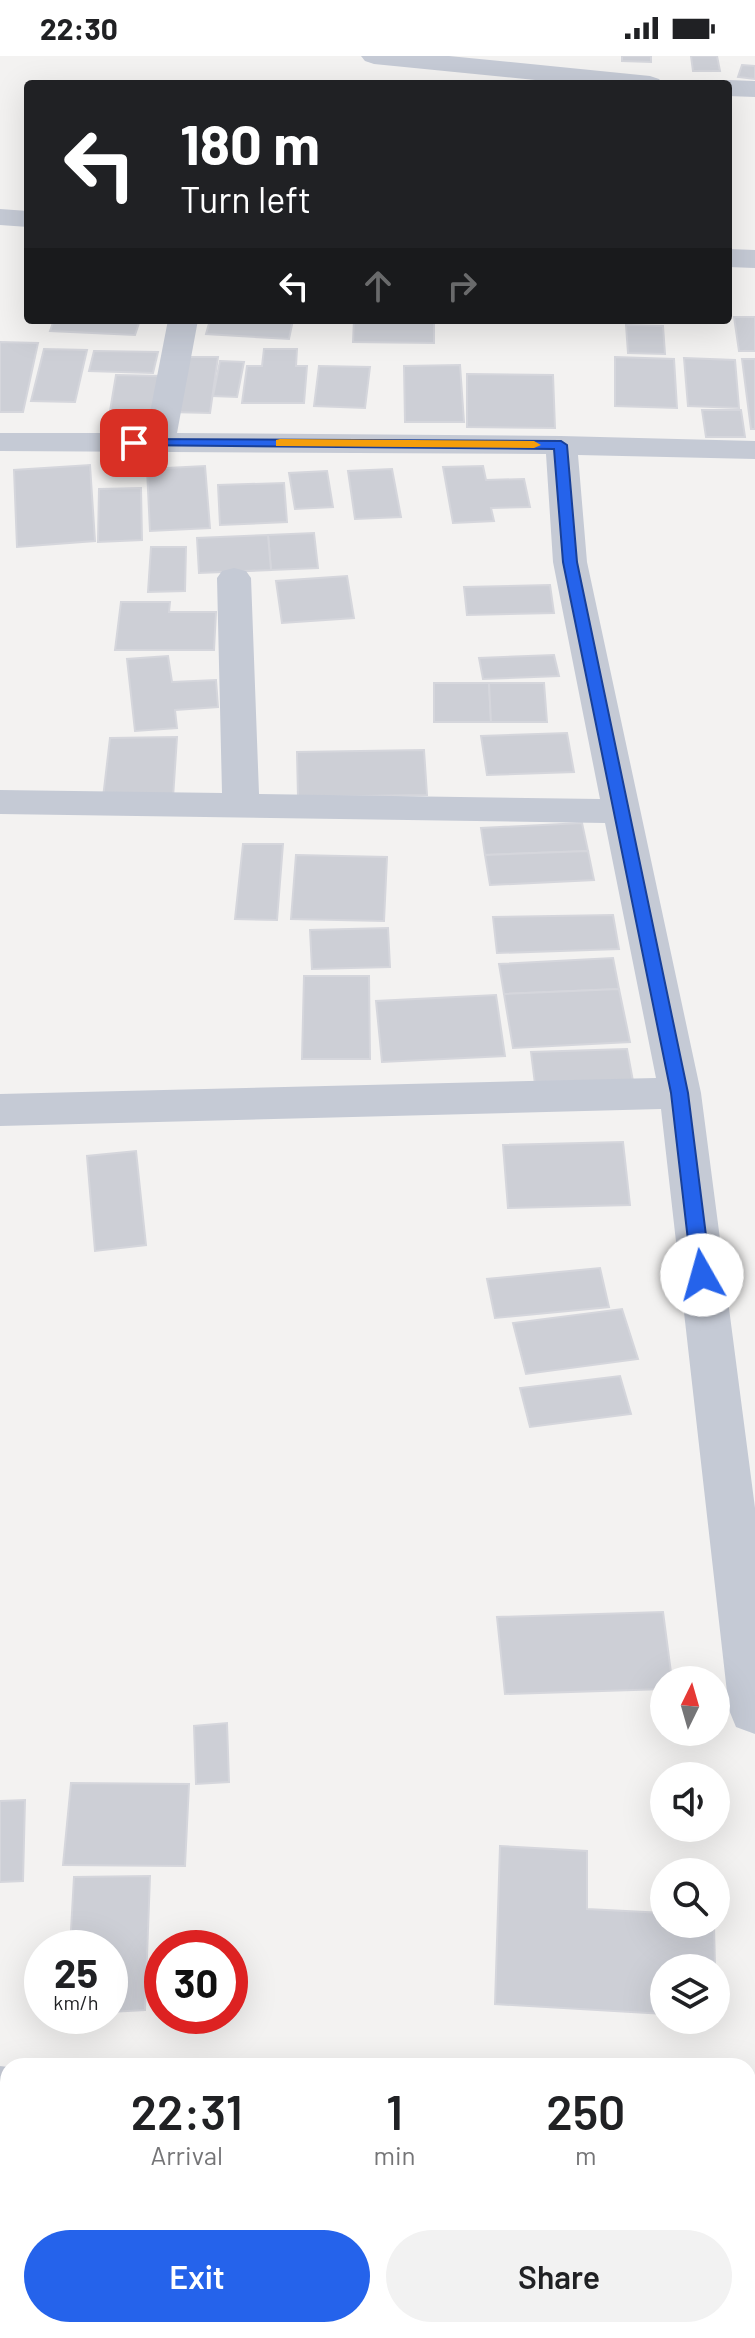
<!DOCTYPE html>
<style>
:root{--surface:#fff;--page:#f2f2f2;--text:#202124;--muted:#757577;--accent:#2563eb}
body{margin:0;font-family:Barlow,sans-serif;background:var(--page);color:var(--text);height:100vh;display:flex;flex-direction:column;font-size:30px;white-space:nowrap}
*{box-sizing:border-box;margin:0}
p{font-size:26px;color:var(--muted)}
.icon{flex:none;width:44px;height:44px;fill:none;stroke:currentColor;stroke-width:2;stroke-linecap:round;stroke-linejoin:round}
.map{position:relative;flex:1;overflow:hidden}
.sheet{position:absolute;left:0px;top:2002px;width:756px;height:280px;display:flex;flex-direction:column;background:var(--surface);border-radius:24px 24px 0 0;box-shadow:0 8px 32px #0002}
.sheet>*{flex:none}
.hud{position:absolute;left:24px;top:24px;width:708px;height:244px;border-radius:8px;box-shadow:0 8px 32px #0002;background:#202124;color:#fff;overflow:hidden}
.needle{width:52px;rotate:5deg}
.tools{position:absolute;left:650px;top:1610px;display:grid;gap:16px}
.tools a{display:grid;place-items:center;width:80px;height:80px;border-radius:50%;background:var(--surface);box-shadow:0 8px 32px #0002;font-size:40px}
.speed{position:absolute;left:24px;top:1874px;display:flex;gap:16px;font-size:40px;font-weight:700;text-align:center}
.speed>*{display:grid;place-content:center;width:104px;height:104px;border-radius:50%;background:var(--surface);box-shadow:0 8px 32px #0002;line-height:1}
.speed small{font-size:20px;font-weight:400}
.speed .limit{border:12px solid #d22;background:#fff;color:#111}
.pin{position:absolute;display:grid;place-items:center;width:68px;height:68px;color:#fff;margin:-34px;border-radius:16px;box-shadow:0 4px 12px #0006}
.me{position:absolute;width:88px;margin:-44px;rotate:353deg;stroke-linejoin:round;filter:drop-shadow(0 0 6px #0008)}
.turn{display:flex;align-items:center;gap:28px;height:168px;padding:0 24px;font-size:36px}
.turn .icon{width:104px;height:104px;stroke-width:2.5}
.turn b{display:block;font-size:56px;line-height:68px}
.lanes{display:flex;align-items:center;height:76px;padding:0 24px;background:#0003;justify-content:center;gap:40px;direction:ltr}
.lanes .off{opacity:.35}
.eta{display:flex;justify-content:space-evenly;align-items:center;height:136px;text-align:center}
.eta b{font-size:48px;font-weight:600;line-height:56px}
.button{display:flex;gap:16px;margin-top:auto;padding:16px 24px}
.button a{flex:1;height:92px;border-radius:48px;background:var(--accent);color:#fff;font-size:32px;font-weight:600;line-height:92px;text-align:center}
.button a+a{background:var(--page);color:var(--text)}
.status{display:flex;justify-content:space-between;align-items:center;height:56px;padding:0 40px;background:var(--surface);direction:ltr}
.status svg{height:22px;fill:currentColor}
.map>svg:first-child{display:block}
.building{fill:#cdcfd6;stroke:#d5d6dc;stroke-width:2}
.lines{fill:none;stroke-linecap:round;stroke-linejoin:round}
.minor{fill:#c5cad5;fill-rule:evenodd}
.route{fill:#2563eb;stroke:#184099;stroke-width:2}
.slow{fill:#f59e0b}
</style>
<div class="status"><b>22:30</b><svg viewBox="0 0 49 12"><path d="M0 12V9h3v3zM5 12V6h3v6zM10 12V3h3v9zM15 12V0h3v12zM26 1h20v11H26zM47 4h2v5h-2z"/></svg></div>
<div class="map">
<svg width="755" height="2282" viewBox="0 0 755 2282">
<rect width="100%" height="100%" fill="#f3f2f1"/>
<g class="building">
<polygon points="622,0 651,0 651,6 622,5"/>
<polygon points="691,0 717,0 720,15 693,15"/>
<polygon points="742,9 755,10 755,23 738,21"/>
<polygon points="734,261 755,261 755,295 739,295"/>
<polygon points="54,264 140,264 135,279 50,275"/>
<polygon points="210,264 293,264 289,283 206,278"/>
<polygon points="354,264 434,264 434,287 353,286"/>
<polygon points="626,269 663,270 665,298 628,297"/>
<polygon points="0,286 38,287 23,356 0,356"/>
<polygon points="44,293 87,294 75,346 31,345"/>
<polygon points="264,293 297,293 296,310 307,310 304,347 242,347 247,310 262,310"/>
<polygon points="94,295 158,296 153,317 89,315"/>
<polygon points="179,301 218,301 210,357 170,356"/>
<polygon points="615,301 674,303 677,352 615,350"/>
<polygon points="684,302 735,304 739,352 688,350"/>
<polygon points="742,303 755,303 755,373 751,373"/>
<polygon points="220,305 244,306 237,341 213,340"/>
<polygon points="460,309 464,366 405,366 404,310"/>
<polygon points="319,310 370,311 365,352 314,350"/>
<polygon points="467,318 553,319 555,372 467,371"/>
<polygon points="116,319 162,320 156,355 110,355"/>
<polygon points="702,354 741,354 745,381 706,381"/>
<polygon points="90,409 95,485 17,491 14,414"/>
<polygon points="205,410 210,472 150,475 147,413"/>
<polygon points="483,410 486,424 524,423 530,451 491,452 494,465 453,467 443,411"/>
<polygon points="392,413 401,461 355,463 348,415"/>
<polygon points="327,415 333,451 295,453 289,417"/>
<polygon points="284,427 287,466 220,469 218,429"/>
<polygon points="141,432 142,484 98,486 99,433"/>
<polygon points="314,477 318,512 271,514 268,479"/>
<polygon points="268,479 271,514 199,517 197,482"/>
<polygon points="151,491 186,491 185,535 148,536"/>
<polygon points="347,520 354,562 282,567 276,525"/>
<polygon points="550,529 554,557 467,559 464,531"/>
<polygon points="121,546 170,546 169,556 216,556 214,594 115,594"/>
<polygon points="554,599 559,620 483,623 479,602"/>
<polygon points="168,600 172,626 216,624 218,651 175,654 177,672 135,675 127,603"/>
<polygon points="434,627 489,627 491,666 434,666"/>
<polygon points="489,627 544,627 547,666 491,666"/>
<polygon points="567,677 574,716 487,719 481,680"/>
<polygon points="177,681 173,742 103,742 110,682"/>
<polygon points="424,694 427,739 298,741 297,696"/>
<polygon points="582,767 588,795 485,799 481,772"/>
<polygon points="243,788 283,788 277,864 235,863"/>
<polygon points="588,795 594,824 490,829 485,799"/>
<polygon points="296,799 387,801 384,865 291,863"/>
<polygon points="613,859 619,893 497,897 493,861"/>
<polygon points="388,872 390,911 312,913 310,874"/>
<polygon points="613,902 619,933 504,938 499,908"/>
<polygon points="304,920 369,920 370,1003 302,1003"/>
<polygon points="619,933 630,986 513,992 504,938"/>
<polygon points="496,939 505,1000 382,1006 376,945"/>
<polygon points="627,993 633,1025 535,1028 531,996"/>
<polygon points="623,1086 630,1149 508,1152 503,1089"/>
<polygon points="136,1095 146,1189 95,1195 87,1100"/>
<polygon points="600,1212 609,1251 495,1262 487,1223"/>
<polygon points="622,1253 638,1303 526,1318 513,1267"/>
<polygon points="620,1320 631,1358 530,1371 520,1332"/>
<polygon points="663,1556 672,1624 664,1624 664,1633 505,1638 497,1561"/>
<polygon points="227,1667 229,1726 196,1728 194,1670"/>
<polygon points="71,1727 189,1728 185,1810 63,1809"/>
<polygon points="25,1744 23,1825 0,1826 0,1745"/>
<polygon points="500,1790 587,1795 587,1853 664,1857 664,1868 714,1868 715,1912 664,1912 664,1958 495,1948"/>
<polygon points="150,1820 145,1954 110,1956 110,1892 70,1892 74,1821"/>
<polygon points="8,2128 8,2263 1,2129"/>
<polygon points="9,2274 166,2274 167,2282 9,2282"/>
<polygon points="225,2274 433,2274 434,2282 225,2282"/>
<polygon points="560,2274 653,2274 653,2282 561,2282"/>
</g>
<g class="lines">
<g class="minor">
<polygon points="361,0 449,0 650,20 659,23 663,28 575,28 374,8 365,5"/>
<polygon points="728,24 755,25 755,41 728,40 728,28 718,28"/>
<polygon points="0,153 28,155 28,171 0,169"/>
<polygon points="728,193 755,194 755,212 728,211"/>
<polygon points="168,264 198,264 177,377 561,380 755,385 755,403 578,399 587,506 701,1037 755,1452 755,1678 736,1671 729,1654 661,1053 0,1070 0,1038 656,1022 605,767 0,758 0,734 222,737 217,522 222,515 234,512 246,515 251,522 259,738 600,743 553,506 546,398 0,395 0,377 146,377"/>
<polygon points="0,2010 8,2011 8,2069 0,2068"/>
<rect x="748" y="2037" width="7" height="60"/>
</g>
</g>
<polygon class="route" points="134,383 561,385 567,389 577,506 688,1037 711,1219 708,1224 695,1224 692,1219 671,1037 563,506 554,393 129,389 127,387"/>
<polygon class="slow" points="280,383 534,385 541,389 534,392 276,390 276,384"/>
</svg>
<div class="tools">
<a><svg class="needle" viewBox="-14 -14 28 28"><path d="M0-13l5 13h-10z" fill="#e53935"/><path d="M0 13l5-13h-10z" fill="#757577"/></svg></a>
<a><svg class="icon" aria-label="sound" viewBox="0 0 24 24"><path d="M4 9h4l5-4v14l-5-4H4zM17 9q2 3 0 6"/></svg></a>
<a><svg class="icon" aria-label="search" viewBox="0 0 24 24"><circle cx="10" cy="10" r="6"/><path d="M15 15l6 6"/></svg></a>
<a><svg class="icon" aria-label="layers" viewBox="0 0 24 24"><path d="M12 4l9 5-9 5-9-5zM3 14l9 5 9-5"/></svg></a>
</div>
<div class="speed"><div>25<small>km/h</small></div><div class="limit">30</div></div>
<div class="pin" style="left:134px;top:387px;background:#d93025"><svg class="icon" aria-label="arrive" viewBox="0 0 24 24"><path d="M6 21V4h12l-3 4 3 4H6"/></svg></div>
<svg class="me" style="left:702px;top:1219px" viewBox="-20 -20 40 40"><circle r="19" fill="#fff"/><path d="M0-13L10 11 0 6-10 11z" fill="#2563eb"/></svg>
<div class="hud">
<div class="turn"><svg class="icon" aria-label="left" viewBox="0 0 24 24"><path d="M17 20v-9H6M10 6l-5 5 5 5"/></svg><div><b>180 m</b>Turn left</div></div>
<div class="lanes"><svg class="icon" aria-label="left" viewBox="0 0 24 24"><path d="M17 20v-9H6M10 6l-5 5 5 5"/></svg><svg class="icon off" aria-label="ahead" viewBox="0 0 24 24"><path d="M12 20V5M6 11l6-6 6 6"/></svg><svg class="icon off" aria-label="right" viewBox="0 0 24 24"><path d="M7 20v-9h11M14 6l5 5-5 5"/></svg></div>
</div>
<section class="sheet">
<div class="eta">
<div><b>22:31</b><p>Arrival</p></div>
<div><b>1</b><p>min</p></div>
<div><b>250</b><p>m</p></div>
</div>
<div class="button"><a>Exit</a><a>Share</a></div>
</section>
</div>
